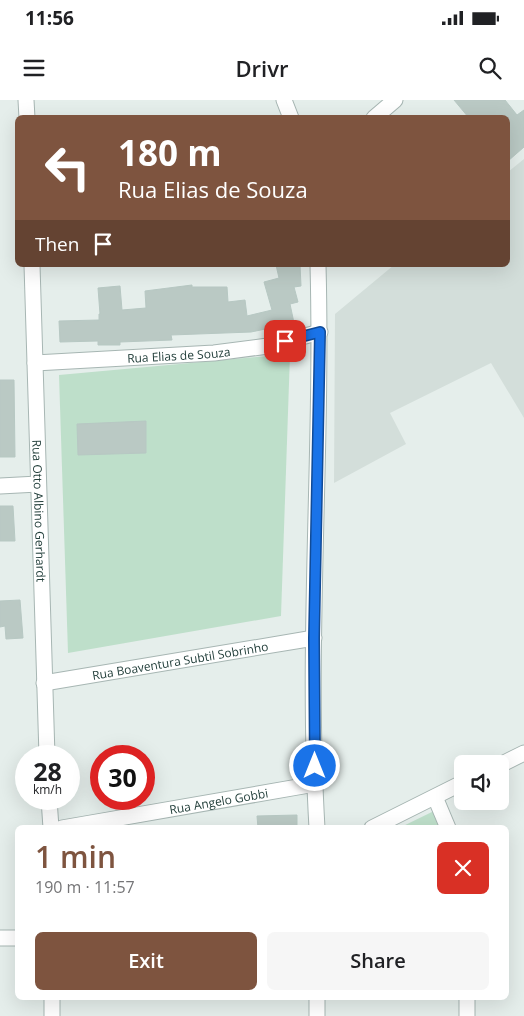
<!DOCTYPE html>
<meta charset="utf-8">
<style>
:root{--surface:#fff;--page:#f6f6f6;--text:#202124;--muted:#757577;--accent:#7e543f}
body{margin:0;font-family:"Open Sans",sans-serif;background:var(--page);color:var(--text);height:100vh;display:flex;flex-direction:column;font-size:19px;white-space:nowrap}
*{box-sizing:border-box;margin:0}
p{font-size:16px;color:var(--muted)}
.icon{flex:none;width:28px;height:28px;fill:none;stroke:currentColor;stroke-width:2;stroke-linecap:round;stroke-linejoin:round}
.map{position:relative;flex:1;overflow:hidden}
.panel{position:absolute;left:15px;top:725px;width:494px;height:175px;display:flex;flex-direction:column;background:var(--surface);border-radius:8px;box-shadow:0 5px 20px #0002}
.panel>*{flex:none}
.hud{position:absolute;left:15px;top:15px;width:495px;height:152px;border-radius:8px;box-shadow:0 5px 20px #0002;background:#7e543f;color:#fff;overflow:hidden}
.tools{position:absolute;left:454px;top:655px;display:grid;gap:10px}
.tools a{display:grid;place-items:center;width:55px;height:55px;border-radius:8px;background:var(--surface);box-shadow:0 5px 20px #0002;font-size:25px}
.speed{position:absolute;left:15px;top:645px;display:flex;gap:10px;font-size:25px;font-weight:700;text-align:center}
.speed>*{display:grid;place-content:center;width:65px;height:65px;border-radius:50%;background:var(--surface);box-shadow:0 5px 20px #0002;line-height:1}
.speed small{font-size:12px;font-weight:400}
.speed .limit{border:8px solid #d22;background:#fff;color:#111}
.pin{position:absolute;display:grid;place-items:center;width:42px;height:42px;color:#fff;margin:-21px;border-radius:10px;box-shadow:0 2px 8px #0006}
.me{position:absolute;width:55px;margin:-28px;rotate:0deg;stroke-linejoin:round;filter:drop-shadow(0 0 4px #0008)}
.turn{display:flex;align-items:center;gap:18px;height:105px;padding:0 20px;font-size:22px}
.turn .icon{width:65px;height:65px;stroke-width:2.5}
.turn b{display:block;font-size:35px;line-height:42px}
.then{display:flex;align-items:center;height:48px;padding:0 20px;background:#0003;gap:10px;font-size:19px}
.round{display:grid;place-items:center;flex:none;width:52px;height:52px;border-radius:8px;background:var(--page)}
.headline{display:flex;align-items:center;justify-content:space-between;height:85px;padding:0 20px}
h1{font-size:30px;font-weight:600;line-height:38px;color:var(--accent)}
.cta{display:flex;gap:10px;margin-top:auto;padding:10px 20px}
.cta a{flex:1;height:58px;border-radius:8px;background:var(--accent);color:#fff;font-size:20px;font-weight:600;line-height:58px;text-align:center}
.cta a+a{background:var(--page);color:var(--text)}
.status{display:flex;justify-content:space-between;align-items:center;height:35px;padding:0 25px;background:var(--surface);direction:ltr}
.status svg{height:14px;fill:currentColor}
header{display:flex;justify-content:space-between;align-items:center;height:65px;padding:0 20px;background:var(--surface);font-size:22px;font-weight:600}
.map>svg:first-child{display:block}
.built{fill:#d3deda}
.green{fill:#bedfca}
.building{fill:#bac9c4;stroke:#b7c8c3}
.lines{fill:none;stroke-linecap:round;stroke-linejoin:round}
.minor-casing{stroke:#a7b6b3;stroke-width:17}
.minor{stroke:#fff;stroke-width:15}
.route-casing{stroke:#114b97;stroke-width:12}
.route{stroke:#1a73e8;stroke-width:9}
.labels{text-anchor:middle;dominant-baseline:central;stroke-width:4;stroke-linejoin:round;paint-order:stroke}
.street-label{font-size:12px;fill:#24403c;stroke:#f6faf8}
</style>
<div class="status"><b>11:56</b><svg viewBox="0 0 49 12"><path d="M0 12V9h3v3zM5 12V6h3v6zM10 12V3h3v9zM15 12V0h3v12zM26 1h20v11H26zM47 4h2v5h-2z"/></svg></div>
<header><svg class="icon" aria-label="menu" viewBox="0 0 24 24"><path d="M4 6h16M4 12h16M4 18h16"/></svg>Drivr<svg class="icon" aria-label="search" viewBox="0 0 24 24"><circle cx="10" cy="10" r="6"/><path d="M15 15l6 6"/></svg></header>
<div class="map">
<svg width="524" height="916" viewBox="0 0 524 916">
<rect width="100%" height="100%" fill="#e5eeeb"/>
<polygon class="built" points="524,59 524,318 491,263 390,313 406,344 334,383 335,214 394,165 508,165 508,72"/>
<g class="green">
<polygon points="290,254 281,516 68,553 59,275"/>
<polygon points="434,711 440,728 399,728"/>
</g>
<g class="building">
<polygon points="454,0 505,0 517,15 524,10 524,47 508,61 508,18 469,18"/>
<polygon points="276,165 300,165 301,186 294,187 298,202 290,204 294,223 290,224 290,226 276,230 275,227 251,232 171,235 172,240 120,242 120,245 98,245 98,241 60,242 59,221 99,220 99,214 100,214 98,188 120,186 122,210 146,208 145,191 192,185 192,187 227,187 228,202 245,200 247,216 272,210 264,182 279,178"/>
<polygon points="0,280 14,280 15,357 0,357"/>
<polygon points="146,321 146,353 78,355 77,324"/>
<polygon points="0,406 13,406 15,441 0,441"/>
<polygon points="20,500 23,538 6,539 5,526 0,527 0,501"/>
<polygon points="297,715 297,728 258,728 257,716"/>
</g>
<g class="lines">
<g class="minor-casing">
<g id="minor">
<polyline points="26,0 27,18"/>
<polyline points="284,0 291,18"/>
<polyline points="374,18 395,0"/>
<path id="s1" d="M32,165L47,656"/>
<path id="s2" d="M35,263L214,253L268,246L320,232"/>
<polyline points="0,386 38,384"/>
<path id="s3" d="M44,583L314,538"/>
<polyline points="500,665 524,653"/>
<polyline points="435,697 448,728"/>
<polyline points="49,699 51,728"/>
<path id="s4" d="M62,728L315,684"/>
<path d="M317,728C306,540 323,352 318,165"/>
<polyline points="372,728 462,683"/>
<polyline points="0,838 18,838"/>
<polyline points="52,898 52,916"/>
<polyline points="467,898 467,916"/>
<polyline points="317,916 317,898"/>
</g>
</g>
<use href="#minor" class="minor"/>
</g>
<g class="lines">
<g class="route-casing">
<polyline id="route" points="285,241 320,232 314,538 315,666"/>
</g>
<use href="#route" class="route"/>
</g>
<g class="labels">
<g class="street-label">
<text stroke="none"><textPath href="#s2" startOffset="144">Rua Elias de Souza</textPath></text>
<text stroke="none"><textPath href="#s1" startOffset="246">Rua Otto Albino Gerhardt</textPath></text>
<text stroke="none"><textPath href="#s3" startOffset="138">Rua Boaventura Subtil Sobrinho</textPath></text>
<text stroke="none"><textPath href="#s4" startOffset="159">Rua Angelo Gobbi</textPath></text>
</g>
</g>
</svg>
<div class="tools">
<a><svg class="icon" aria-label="sound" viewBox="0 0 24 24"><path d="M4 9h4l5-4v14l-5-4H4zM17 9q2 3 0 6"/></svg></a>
</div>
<div class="speed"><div>28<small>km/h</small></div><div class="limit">30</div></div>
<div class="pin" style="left:285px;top:241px;background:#d93025"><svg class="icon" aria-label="arrive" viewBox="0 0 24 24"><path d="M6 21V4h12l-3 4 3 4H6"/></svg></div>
<svg class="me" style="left:315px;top:666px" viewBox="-20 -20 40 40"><circle r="17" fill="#1a73e8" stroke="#fff" stroke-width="3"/><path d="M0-11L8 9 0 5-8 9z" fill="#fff"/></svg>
<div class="hud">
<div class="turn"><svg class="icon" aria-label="left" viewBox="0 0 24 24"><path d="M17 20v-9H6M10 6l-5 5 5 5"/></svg><div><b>180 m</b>Rua Elias de Souza</div></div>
<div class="then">Then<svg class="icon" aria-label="arrive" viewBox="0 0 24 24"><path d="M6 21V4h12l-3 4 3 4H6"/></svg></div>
</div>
<section class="panel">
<div class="headline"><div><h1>1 min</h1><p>190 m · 11:57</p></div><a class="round" style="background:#d93025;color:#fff"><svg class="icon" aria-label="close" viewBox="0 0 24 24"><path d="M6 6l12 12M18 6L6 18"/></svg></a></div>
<div class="cta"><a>Exit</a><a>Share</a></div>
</section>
</div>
